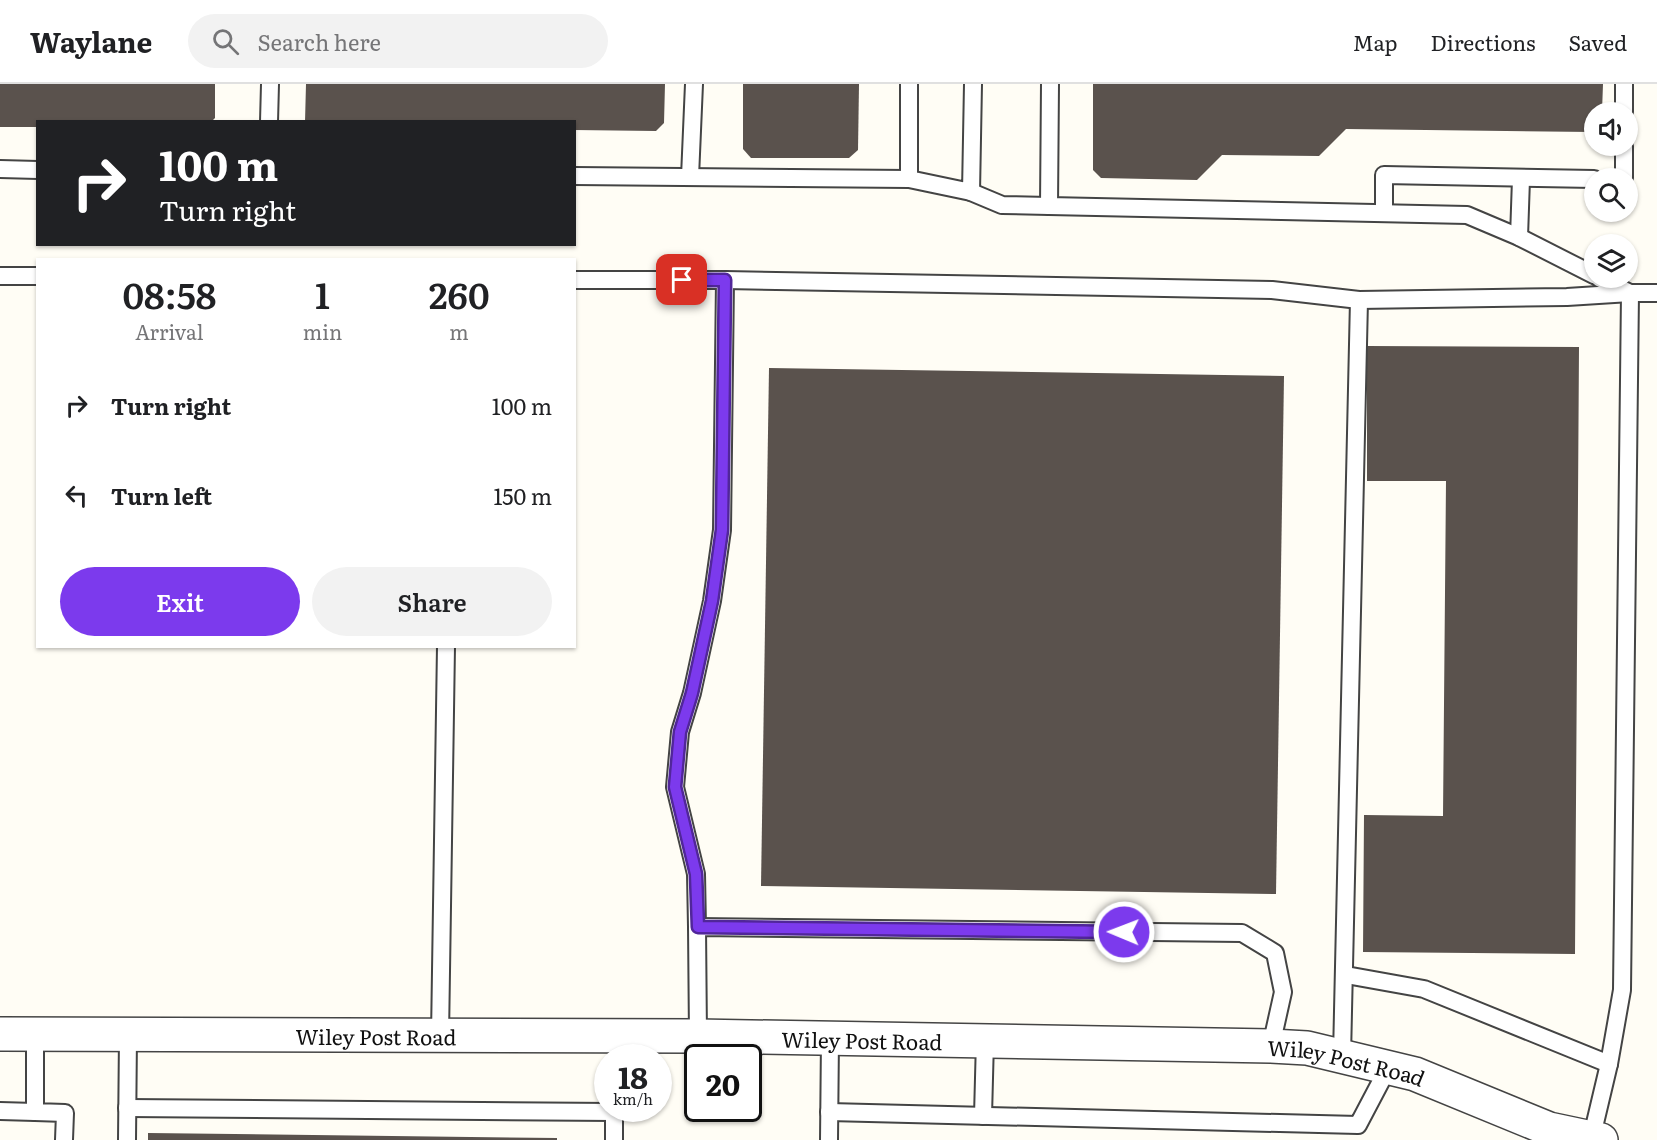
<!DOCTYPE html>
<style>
:root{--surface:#fff;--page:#f2f2f2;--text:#202124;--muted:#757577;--line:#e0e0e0;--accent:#7c3aed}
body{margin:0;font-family:Literata,serif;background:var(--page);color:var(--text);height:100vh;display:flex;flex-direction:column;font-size:22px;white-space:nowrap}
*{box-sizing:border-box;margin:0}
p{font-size:20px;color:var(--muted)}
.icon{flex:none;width:33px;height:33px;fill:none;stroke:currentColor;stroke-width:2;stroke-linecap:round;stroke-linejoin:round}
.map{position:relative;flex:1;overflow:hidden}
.details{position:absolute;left:36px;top:174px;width:540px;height:390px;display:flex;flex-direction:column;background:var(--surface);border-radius:0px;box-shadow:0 2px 4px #0004}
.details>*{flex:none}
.banner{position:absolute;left:36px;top:36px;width:540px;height:126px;border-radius:0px;box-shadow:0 2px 4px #0004;background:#202124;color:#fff;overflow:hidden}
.fabs{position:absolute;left:1584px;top:18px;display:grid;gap:12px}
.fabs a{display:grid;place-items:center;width:54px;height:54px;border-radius:50%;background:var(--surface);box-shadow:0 2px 4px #0004;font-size:30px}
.speed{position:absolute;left:594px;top:960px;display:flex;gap:12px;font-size:30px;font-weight:700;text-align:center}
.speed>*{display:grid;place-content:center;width:78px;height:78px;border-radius:50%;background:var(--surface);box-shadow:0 2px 4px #0004;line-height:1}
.speed small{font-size:15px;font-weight:400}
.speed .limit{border:3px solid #111;border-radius:9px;background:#fff;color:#111}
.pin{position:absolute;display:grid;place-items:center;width:51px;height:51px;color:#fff;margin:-26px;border-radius:12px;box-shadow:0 3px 9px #0006}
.me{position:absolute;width:66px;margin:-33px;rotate:271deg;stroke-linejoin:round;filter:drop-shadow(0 0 4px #0008)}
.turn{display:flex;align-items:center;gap:21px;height:126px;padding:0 24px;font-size:27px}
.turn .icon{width:78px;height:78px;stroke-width:2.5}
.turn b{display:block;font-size:42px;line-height:51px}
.eta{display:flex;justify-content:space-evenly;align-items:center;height:102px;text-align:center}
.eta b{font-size:36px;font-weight:600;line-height:42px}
.primary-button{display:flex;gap:12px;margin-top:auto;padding:12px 24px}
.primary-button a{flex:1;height:69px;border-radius:36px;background:var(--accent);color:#fff;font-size:24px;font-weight:600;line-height:69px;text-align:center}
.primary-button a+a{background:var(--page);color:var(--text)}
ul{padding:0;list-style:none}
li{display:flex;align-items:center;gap:18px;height:90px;padding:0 24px}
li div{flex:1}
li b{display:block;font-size:22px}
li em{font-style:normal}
header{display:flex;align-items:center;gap:36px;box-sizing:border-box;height:84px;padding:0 30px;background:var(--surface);border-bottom:2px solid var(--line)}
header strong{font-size:28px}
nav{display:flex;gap:33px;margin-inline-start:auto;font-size:21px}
.search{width:420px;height:54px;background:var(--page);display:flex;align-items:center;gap:15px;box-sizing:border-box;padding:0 21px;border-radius:33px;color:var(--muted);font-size:22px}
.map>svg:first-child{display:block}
.building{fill:#5a524d}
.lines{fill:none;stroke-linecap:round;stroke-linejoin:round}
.service-casing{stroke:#444;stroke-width:20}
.minor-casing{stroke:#444;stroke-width:36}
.service{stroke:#fff;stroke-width:16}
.minor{stroke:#fff;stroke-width:33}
.route-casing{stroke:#51269a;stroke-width:15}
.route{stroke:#7c3aed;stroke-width:10}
.labels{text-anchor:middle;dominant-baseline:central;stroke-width:6;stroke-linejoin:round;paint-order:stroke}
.street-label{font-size:21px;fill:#111;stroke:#fff}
</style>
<header>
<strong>Waylane</strong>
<div class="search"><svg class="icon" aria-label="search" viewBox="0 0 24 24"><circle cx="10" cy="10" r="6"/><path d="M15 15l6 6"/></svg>Search here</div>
<nav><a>Map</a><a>Directions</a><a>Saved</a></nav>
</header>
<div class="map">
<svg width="1657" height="1056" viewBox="0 0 1657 1056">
<rect width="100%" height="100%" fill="#fffdf5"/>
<g class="building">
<polygon points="0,0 215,0 215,34 211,38 38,38 38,43 0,43"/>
<polygon points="306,0 665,0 664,39 656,47 574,46 574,38 305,38"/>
<polygon points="743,0 859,0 858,66 849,74 751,74 743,65"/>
<polygon points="1093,0 1603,0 1602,28 1594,28 1594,46 1592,48 1346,45 1319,72 1222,71 1197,96 1101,94 1093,86"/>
<polygon points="1367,262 1579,263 1575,870 1363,868 1364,731 1443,732 1446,397 1367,397"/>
<polygon points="769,284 1284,292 1276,810 761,802"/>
<polygon points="148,1049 557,1054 557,1056 148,1056"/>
</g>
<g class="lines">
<g class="service-casing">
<g id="service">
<polyline points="909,0 909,95 971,108 973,0"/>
<polyline points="1050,0 1049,122 1467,131 1519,153 1594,191"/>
<polyline points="1624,0 1624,28"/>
<polyline points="269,38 270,0"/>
<polyline points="1624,62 1624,94"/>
<polyline points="0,85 38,86"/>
<polyline points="574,92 909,95"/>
<polyline points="690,93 694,0"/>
<polyline points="971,108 1002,121 1049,122"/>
<polyline points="1384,129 1384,91 1594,95"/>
<polyline points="1519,153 1521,95"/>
<polyline points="0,192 38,192"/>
<polyline points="574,196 725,196 1272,206 1359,216 1567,213 1630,209 1657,209"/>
<polyline points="697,843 696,790 675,703 680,648 692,609 712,517 722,446 725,196"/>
<polyline points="1346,891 1424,905 1609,980"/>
<polyline points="35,950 35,1028 65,1029 64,1056"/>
<polyline points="440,952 446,562"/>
<polyline points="698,952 697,843 1242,849 1275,869 1283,908 1271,962"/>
<polyline points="1342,972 1359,216"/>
<polyline points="127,1024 614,1028"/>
<polyline points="0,1027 35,1028"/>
<polyline points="829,1028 1358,1041 1388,984"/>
<polyline points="983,1032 985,956"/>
<polyline points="127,1056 128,951"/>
<polyline points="614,1056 614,1024"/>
<polyline points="829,1056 830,954"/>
<polyline points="1591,1056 1609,980 1622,906 1630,209 1599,194"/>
</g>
</g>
<g class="minor-casing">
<g id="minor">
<path id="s1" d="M0,950L698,952L1271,962L1307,964L1415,990L1549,1045L1601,1056"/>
</g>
</g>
<use href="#service" class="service"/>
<use href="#minor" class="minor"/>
</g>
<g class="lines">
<g class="route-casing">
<polyline id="route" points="682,196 725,196 722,446 712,517 692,609 680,648 675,703 696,790 698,843 1124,848"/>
</g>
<use href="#route" class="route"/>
</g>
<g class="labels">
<g class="street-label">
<text stroke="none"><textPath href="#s1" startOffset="376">Wiley Post Road</textPath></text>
<text stroke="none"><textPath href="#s1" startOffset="862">Wiley Post Road</textPath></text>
<text stroke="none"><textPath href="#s1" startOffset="1348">Wiley Post Road</textPath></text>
</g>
</g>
</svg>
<div class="fabs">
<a><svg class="icon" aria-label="sound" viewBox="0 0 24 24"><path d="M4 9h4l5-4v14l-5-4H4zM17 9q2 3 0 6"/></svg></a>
<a><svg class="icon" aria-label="search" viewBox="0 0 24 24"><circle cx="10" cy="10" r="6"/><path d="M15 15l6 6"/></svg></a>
<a><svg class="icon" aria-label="layers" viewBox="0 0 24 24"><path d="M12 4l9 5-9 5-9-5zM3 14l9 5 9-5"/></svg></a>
</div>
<div class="speed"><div>18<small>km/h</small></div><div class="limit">20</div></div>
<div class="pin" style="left:682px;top:196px;background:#d93025"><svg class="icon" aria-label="arrive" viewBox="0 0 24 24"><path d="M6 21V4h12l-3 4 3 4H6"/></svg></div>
<svg class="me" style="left:1124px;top:848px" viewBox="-20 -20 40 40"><circle r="17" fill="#7c3aed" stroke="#fff" stroke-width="3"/><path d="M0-11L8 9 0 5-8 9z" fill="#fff"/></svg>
<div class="banner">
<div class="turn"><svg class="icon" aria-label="right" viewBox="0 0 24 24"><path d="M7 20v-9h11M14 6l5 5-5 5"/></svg><div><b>100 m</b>Turn right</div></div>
</div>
<section class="details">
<div class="eta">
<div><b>08:58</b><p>Arrival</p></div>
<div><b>1</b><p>min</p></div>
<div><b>260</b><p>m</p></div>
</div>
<ul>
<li><svg class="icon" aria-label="right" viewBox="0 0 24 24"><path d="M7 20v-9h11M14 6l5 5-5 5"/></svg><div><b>Turn right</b></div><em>100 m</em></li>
<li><svg class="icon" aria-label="left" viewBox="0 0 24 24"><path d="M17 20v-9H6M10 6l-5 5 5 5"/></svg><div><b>Turn left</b></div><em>150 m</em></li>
</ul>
<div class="primary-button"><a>Exit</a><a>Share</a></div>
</section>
</div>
